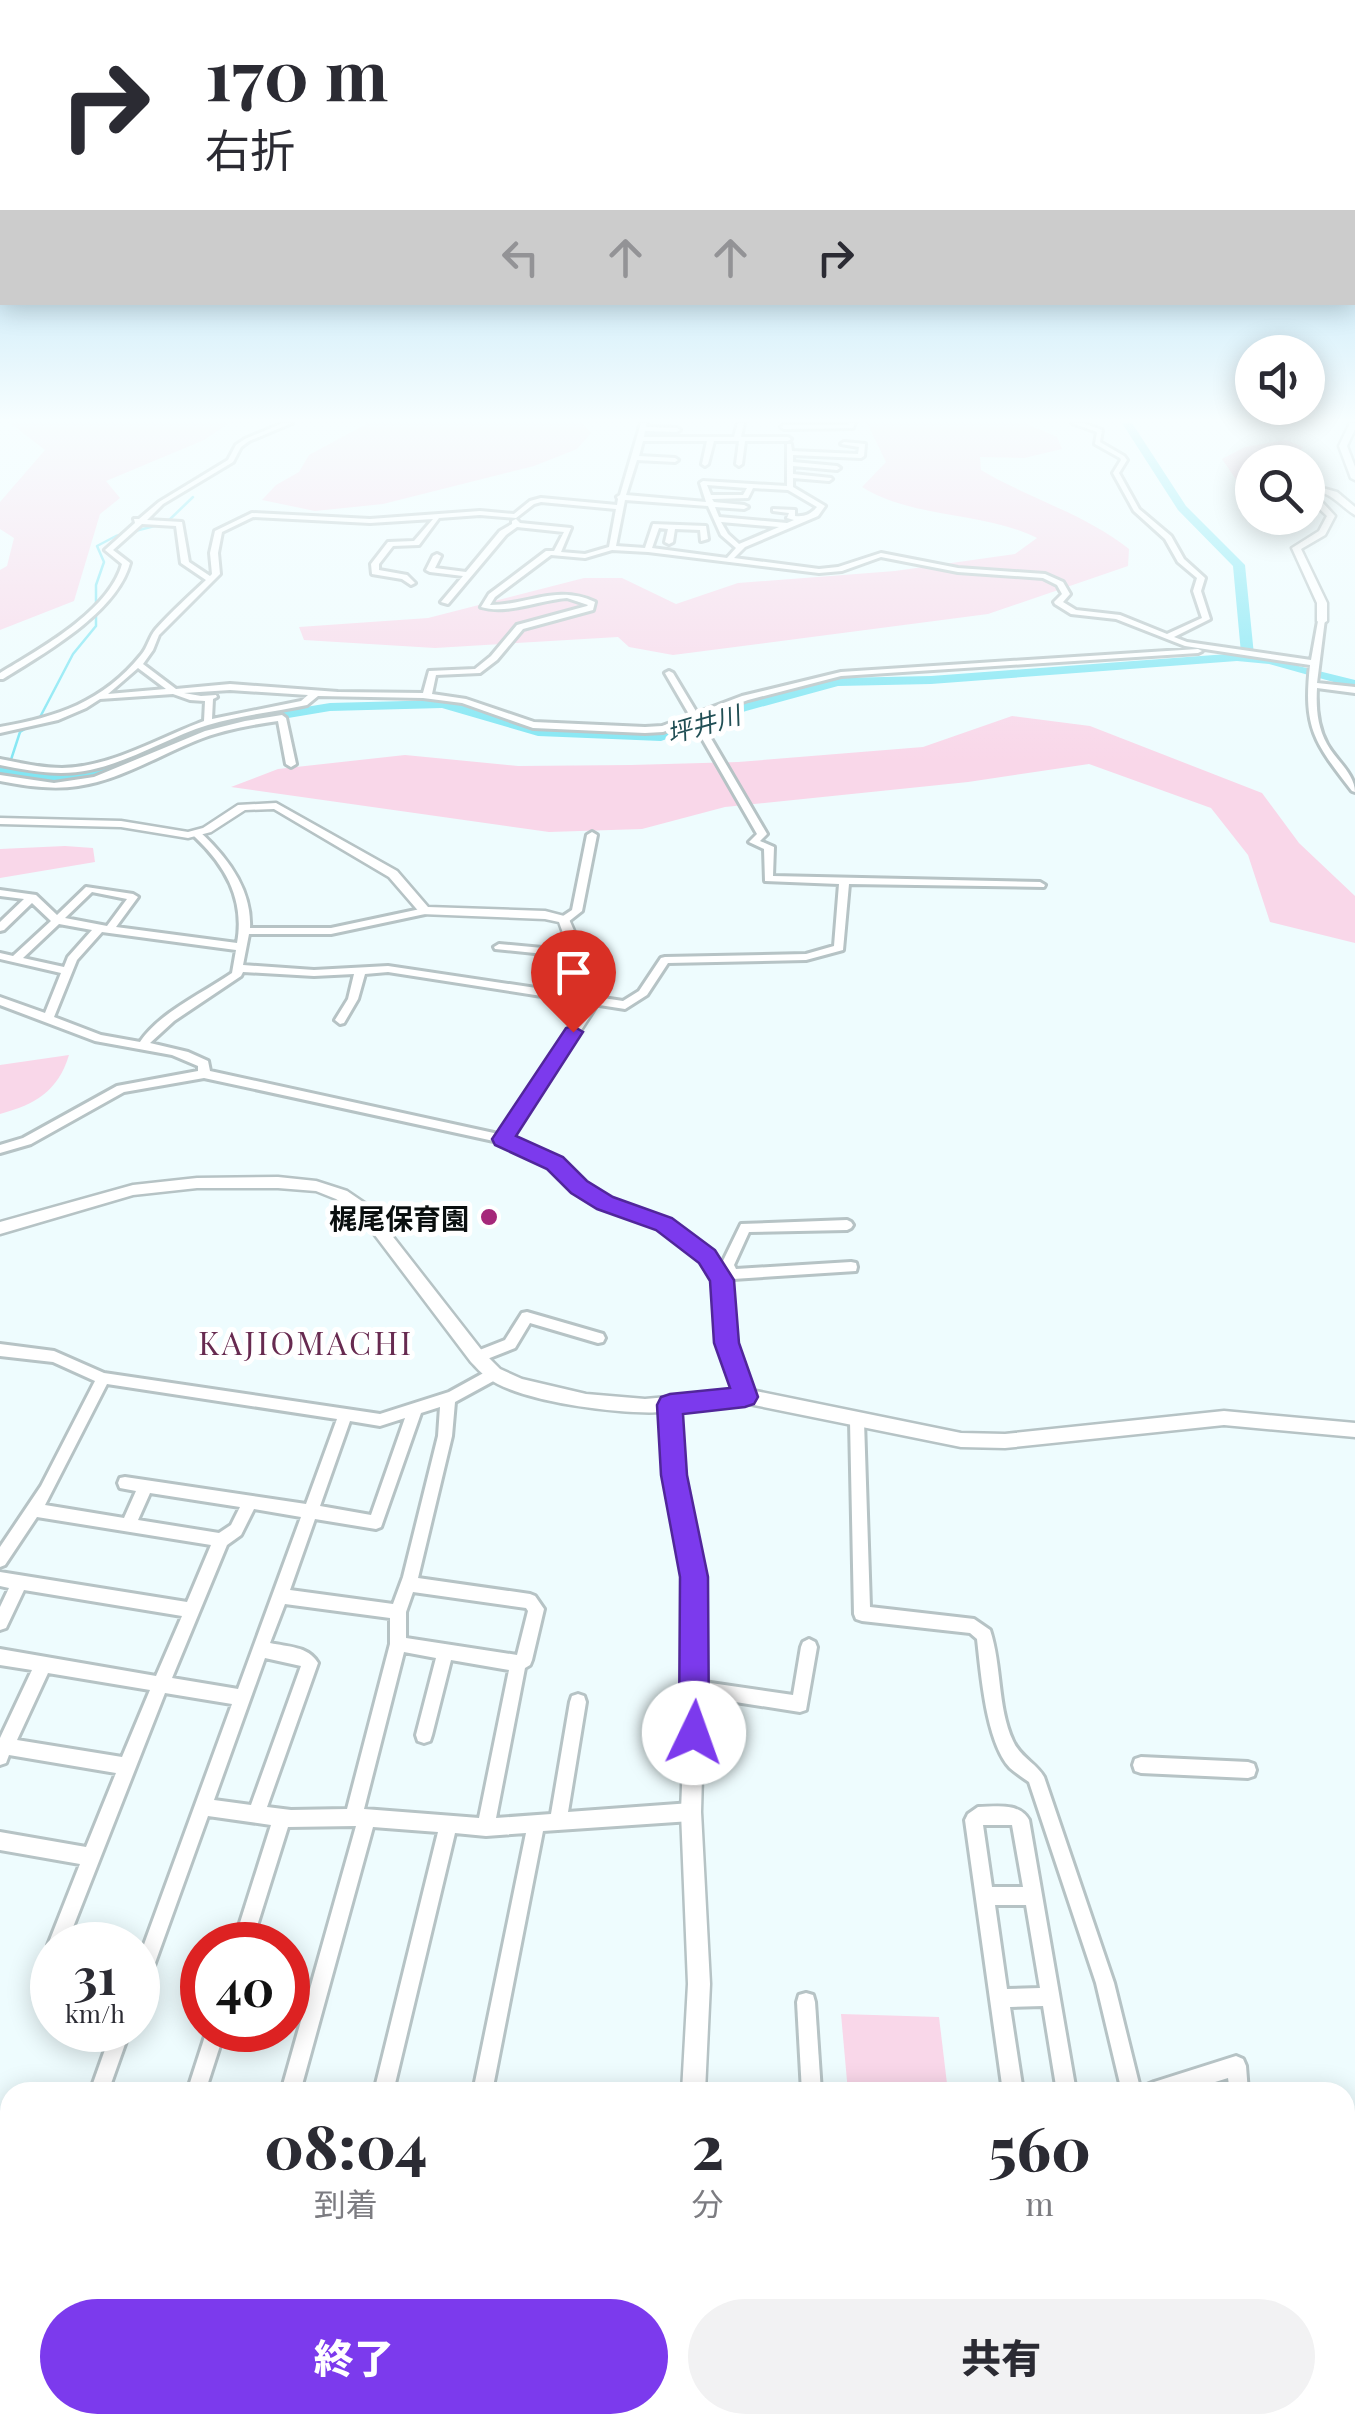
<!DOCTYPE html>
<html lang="ja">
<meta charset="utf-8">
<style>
:root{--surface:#fff;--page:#f2f2f3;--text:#2b2b33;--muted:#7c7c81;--accent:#7c3aed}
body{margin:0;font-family:"Playfair Display","Noto Sans JP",serif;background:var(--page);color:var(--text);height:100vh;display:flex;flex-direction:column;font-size:38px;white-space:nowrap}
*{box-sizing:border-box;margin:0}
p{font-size:32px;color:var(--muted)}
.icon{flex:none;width:55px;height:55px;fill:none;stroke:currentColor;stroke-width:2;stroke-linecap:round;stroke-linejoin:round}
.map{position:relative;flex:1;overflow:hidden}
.details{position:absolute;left:0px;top:2082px;width:1355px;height:352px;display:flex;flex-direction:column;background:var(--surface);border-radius:30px 30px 0 0;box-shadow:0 5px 25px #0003}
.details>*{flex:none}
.hud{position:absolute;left:0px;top:0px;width:1355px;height:305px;box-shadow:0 5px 25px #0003;background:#fff;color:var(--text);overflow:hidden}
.tools{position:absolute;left:1235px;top:335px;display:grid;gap:20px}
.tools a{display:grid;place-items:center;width:90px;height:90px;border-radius:50%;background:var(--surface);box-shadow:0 5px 25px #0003;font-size:50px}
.speed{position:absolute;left:30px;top:1922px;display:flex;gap:20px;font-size:50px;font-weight:700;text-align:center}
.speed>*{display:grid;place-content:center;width:130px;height:130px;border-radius:50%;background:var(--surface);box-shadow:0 5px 25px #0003;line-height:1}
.speed small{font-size:25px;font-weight:400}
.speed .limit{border:15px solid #d22;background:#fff;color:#111}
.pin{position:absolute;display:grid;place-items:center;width:85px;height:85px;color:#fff;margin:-102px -42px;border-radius:50% 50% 50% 0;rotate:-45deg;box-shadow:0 0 10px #0007}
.pin .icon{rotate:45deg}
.me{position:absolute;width:110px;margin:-55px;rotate:3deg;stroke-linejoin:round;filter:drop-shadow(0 0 8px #0008)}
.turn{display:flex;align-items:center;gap:35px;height:210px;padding:0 40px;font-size:45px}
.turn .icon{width:130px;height:130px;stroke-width:2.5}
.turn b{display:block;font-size:70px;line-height:85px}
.lanes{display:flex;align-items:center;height:95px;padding:0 40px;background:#0003;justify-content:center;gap:50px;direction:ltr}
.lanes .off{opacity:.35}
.eta{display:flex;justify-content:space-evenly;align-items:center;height:170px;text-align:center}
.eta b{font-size:60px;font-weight:800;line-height:70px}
.button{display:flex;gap:20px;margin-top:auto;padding:20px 40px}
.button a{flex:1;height:115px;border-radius:60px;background:var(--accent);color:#fff;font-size:40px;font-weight:800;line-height:115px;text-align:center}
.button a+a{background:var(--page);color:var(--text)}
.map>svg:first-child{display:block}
.green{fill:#f9d7e9}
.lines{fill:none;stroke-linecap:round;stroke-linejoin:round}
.stream{stroke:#81e6f3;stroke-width:2.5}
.river{fill:#81e6f3;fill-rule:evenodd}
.minor-casing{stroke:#b6c3c5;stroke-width:6}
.tertiary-casing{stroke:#b6c3c5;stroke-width:5}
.minor{fill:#fff;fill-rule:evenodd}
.tertiary{fill:#fff;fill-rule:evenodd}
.route{fill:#7c3aed;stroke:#51269a;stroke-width:2.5}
.poi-dot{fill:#a5287a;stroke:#fff;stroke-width:4}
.labels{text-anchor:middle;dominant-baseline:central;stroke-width:10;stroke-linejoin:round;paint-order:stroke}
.far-water-label{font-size:25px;font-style:italic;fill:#214f55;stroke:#fff}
.poi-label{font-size:28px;font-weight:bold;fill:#0a0f0f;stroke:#fff;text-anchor:end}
.quarter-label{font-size:32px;letter-spacing:2.5px;fill:#672a50;stroke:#fff}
</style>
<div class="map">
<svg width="1355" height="2433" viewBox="0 0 1355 2433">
<rect width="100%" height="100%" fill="#eefcfe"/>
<g class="green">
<polygon points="10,423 229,423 204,440 106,481 120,498 100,514 74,601 0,630 0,570 7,566 14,538 0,529 0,502 45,450"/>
<polygon points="368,423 583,423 591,433 577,449 534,466 383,504 315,511 262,500 276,485 299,472 309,455"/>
<path d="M867,423H1025L1057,437L1062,449L1024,458L980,457L981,470C1030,499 1085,514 1129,549L1128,566L988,614L673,655L629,647L618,637L435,648L304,640L299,627L428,618L584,578H622L676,604L738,583L895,571L1015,554L1037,538C983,511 913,519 862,487L886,462Z"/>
<polygon points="1286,440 1303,447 1291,462 1252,462 1252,503 1222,459 1245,447"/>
<polygon points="1012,716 1090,726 1262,793 1299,843 1355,896 1355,943 1270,922 1248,855 1211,808 1089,764 968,782 725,807 642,829 549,832 231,787 278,769 405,755 518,766 631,765 738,762 923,747"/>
<polygon points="65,846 93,848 95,862 0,878 0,849"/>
<path d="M69,1055C58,1091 36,1104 0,1114V1065Z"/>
<polygon points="841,2014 939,2017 948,2092 848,2092"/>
</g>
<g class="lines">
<g class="stream">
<polyline points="38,721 73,654 96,626 96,585 104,562 97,546 116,536 166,523 193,497"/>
<polyline points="7,772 20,732 30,726"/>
</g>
<polygon class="river" points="1122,423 1132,423 1186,506 1245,565 1254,655 1355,680 1355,688 1269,664 1237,661 931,684 838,686 746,711 661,741 538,736 442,708 330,711 211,731 125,770 87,781 54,783 0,775 0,767 54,775 86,773 115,764 202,724 330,703 443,700 539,728 659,733 736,705 838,678 931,676 1241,653 1233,566 1178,510"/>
<g class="minor-casing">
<g id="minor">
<path d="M283,423H292L249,441L241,447L233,462L163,504L147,520L182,522L189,562L210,576L212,574L210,553L215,531L252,513L370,519L480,511L514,514L530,501L541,498L617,505L618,499L617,497L620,495L641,423H647L646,427L677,428L680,430L677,432L645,431L644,437H734L738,423H744L741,437H788L791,439L788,441H745L742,464L739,466L736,464L739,441H714L708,464L705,466L702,464L707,441H643L639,456L675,458L678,460L675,462L637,460L626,495L706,502L700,483L703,481L787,486V444H791L792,451L858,454L859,447L841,444L844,442L865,444L864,456L861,458L793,455V462L837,466L840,468L837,470L793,466V474L831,478L832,479L829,481L793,478V487L825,506L818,516L745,547L734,558L819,569L838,567L881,553L958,568L1045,574L1063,582L1070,594L1063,602L1076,610L1120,615L1167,634L1202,618L1193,591L1197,578L1178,562L1165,539L1134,511L1113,473L1121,460L1120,458L1095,444L1097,432L1072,423H1083L1102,430L1100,442L1124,456L1127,460L1119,473L1139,509L1171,536L1184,559L1205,578L1201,591L1210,619L1174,637L1187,642L1311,660L1318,621L1325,619L1317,683L1355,687V693L1317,688C1316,707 1317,726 1327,744C1335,759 1355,774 1355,792L1352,791C1314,742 1303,728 1310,665L1185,646L1116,619L1071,614L1055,604L1054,602L1062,594L1057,585L1043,578L958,572L881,557L842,571L819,573L648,552L612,550L585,558L551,555L495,597L490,605C529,605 557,584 595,602L593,610L523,629L497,660L480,673L436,675L432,694L466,699L534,722L645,727L662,726L690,716L665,673L669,671L673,673L697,713L742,696L841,672L1198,649L1202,651L1198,653L841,676L748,700L699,718L767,834L760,841L774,847L773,876L1040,882L1045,885L1044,887L849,884L843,950L806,960L668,963L647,995L625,1009L388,972L365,974L358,999L344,1023L340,1024L335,1020L348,999L354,974L314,976L243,972L241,976L174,1021L150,1043L188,1052L208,1061L210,1071L503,1135L509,1139L507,1142L503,1143L204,1078L124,1092L31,1144L0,1153V1145L23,1138L117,1086L198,1071V1066L172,1055L95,1041L0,1005V997L45,1013L61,973L0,959V953L13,956L51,921L32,903L4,930L0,931V922L24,899L0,896V890L36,895L57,915L86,887L133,894L138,897L116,927L237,943C245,899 225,865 194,836V832H200C227,857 252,889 250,928H331L425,908L430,911L425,914L331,934H249L243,965L314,970L388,966L623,1001L639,991L661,958L665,957L806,954L834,946L839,884L765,881L764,849L749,842L757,834L692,721L663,732L645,733L533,728L462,703L423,698L318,696L307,705C275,712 240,715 208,725C159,740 115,773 61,773C41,773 20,769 0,765V759C21,763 41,768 62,768C112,767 158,738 204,721L205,701L190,700L173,694L100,699L86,708L58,720L0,733V727C57,717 103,702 141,655C148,647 149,637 156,629C171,612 189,596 206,580L181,563L176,526L142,524L113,550L130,563C117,612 45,653 3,679H0V673C40,649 109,611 122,564L105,550L135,523L134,519H139L159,502L228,460L236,445L245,439ZM707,485L747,488L743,495H711ZM753,488L788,490L817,507C811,514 805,517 795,516V510L773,509V511L789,513L787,518L794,520L787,523L719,517L715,507L744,509L748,507L744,505L714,502L712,499L748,498ZM625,500L708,506L721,535L736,548L727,558L652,548L659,528L668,529L665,542L669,544L673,542L675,529L700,530L701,541L708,539L706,526L653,524L645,548L616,546ZM541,502L616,509L609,547L585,554L561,552L571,528L520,523L516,519L512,521V524L500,531L466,572L435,568L441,556L437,554L433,556L426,570L430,572L463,576L441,602L448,604L506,535L517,527L564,532L554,551H546L489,594L481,607C507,615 539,600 567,598L588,605L587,606L517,625L491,656L475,669L429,671L423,693L338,692L230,684L176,689L143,664L153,650L159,635L220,574L218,553L222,532L253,517L370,523L433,519L414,541L388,542L371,564L372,574L402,579L411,585L415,583L407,575L379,570V564L393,546L419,545L439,518L480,515L516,518L534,504ZM721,522L779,527L739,544L728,534ZM138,668L166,689L108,694ZM230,690L308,695L301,701L212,719L213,699L217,697L216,695L201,696L184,693ZM92,892L127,899L107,926L65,918ZM59,924L92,930L68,957L64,967L23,958ZM102,932L236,950L232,973C203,993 159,1013 140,1042L101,1035L54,1017L77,960Z"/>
<polygon points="849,423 855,423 853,428 784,429 781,427 784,425 848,425"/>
<path d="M282,715L286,718L296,764L291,767L286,764L278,721C250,725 221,730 195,741C156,757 119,780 78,786C52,790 26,786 0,781V775L54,783L94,777L205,731L245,721Z"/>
<polygon points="592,832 597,835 582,911 568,922 560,922 560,918 572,910 587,835"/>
<polygon points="499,944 564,950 569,953 564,956 495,949 494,947"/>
<polygon points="847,1220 851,1222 853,1225 851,1228 847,1230 749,1232 734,1265 736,1269 851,1262 856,1263 857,1267 856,1271 733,1279 728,1278 724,1271 711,1270 710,1266 711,1262 723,1261 741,1224"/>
<polygon points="527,1312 603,1334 605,1338 603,1342 598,1343 530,1323 515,1348 477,1363 472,1361 470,1357 472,1353 505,1340 522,1313"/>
<path d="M0,1344L54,1351L104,1373L380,1414L449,1392L489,1370L494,1368L499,1370L501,1374L499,1378L455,1402L452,1436L418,1578L530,1594L535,1596L544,1609L532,1660L530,1665L525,1668L496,1818L551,1814L570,1702L572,1696L578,1694L584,1696L586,1702L568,1812L691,1803L697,1806L700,1812L697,1818L691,1821L543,1831L492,2092H473L526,1833L486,1836L455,1833L393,2092H374L438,1832L373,1827L300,2092H281L356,1826L288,1827L251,1945H233L271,1825L208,1816L147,1985L145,1992L138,1994V1961L232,1704L165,1693L66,1945H52V1952L51,1951L48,1945L80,1864L0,1850V1832L86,1847L116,1773L9,1755L6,1763L0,1765V1738L32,1670L0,1665V1649L156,1676L182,1616L24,1590L6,1628L0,1630V1607L9,1588L0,1586V1572L187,1602L211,1545L37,1517L5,1565L0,1567V1547L41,1486L95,1381L53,1362L0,1356ZM107,1384L337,1419L306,1504L125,1477L120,1478L118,1483L120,1488L136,1491L124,1518L45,1505ZM440,1407L438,1436L403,1577L393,1604L290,1590L315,1519L376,1529L381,1527L421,1413ZM405,1418L371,1515L320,1506L350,1421L380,1426ZM150,1493L240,1507L231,1525L219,1533L138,1520ZM254,1509L301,1517L238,1689L172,1678L227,1545L241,1535ZM413,1592L526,1608L528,1611L517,1655L406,1638V1612ZM285,1604L390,1618V1644L347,1809L291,1810L267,1807L318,1663C308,1646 288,1647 270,1643ZM404,1652L436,1658L416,1735L418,1741L424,1743L430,1741L432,1735L451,1660L509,1670L479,1818L364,1809ZM265,1658L301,1666L251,1805L214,1800ZM48,1673L150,1690L122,1757L17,1740Z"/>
<path d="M857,1415L862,1417L864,1421L870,1607L974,1619L990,1630C1002,1666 997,1706 1013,1741C1020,1757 1036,1763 1044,1777L1114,1983L1141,2092H1122L1096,1983L1029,1782C1023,1778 1016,1773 1010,1768C986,1742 981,1674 977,1639L970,1633L862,1621L856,1619L854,1614L850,1421L852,1417Z"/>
<polygon points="809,1639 815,1642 817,1647 806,1710 800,1712 691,1695 689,1689 691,1683 697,1681 793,1695 801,1647 803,1642"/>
<polygon points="1141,1757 1248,1762 1254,1764 1256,1770 1254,1776 1248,1778 1141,1773 1135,1771 1133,1765 1135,1759"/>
<path d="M978,1807C996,1807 1019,1802 1029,1820L1076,2092H1057L1043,2006L1010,2007L1023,2092H1003L965,1820L968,1814ZM983,1825H1012L1023,1887H992ZM995,1905H1026L1040,1988L1007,1989Z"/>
<polygon points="806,1993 813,1995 815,2002 821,2092 802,2092 797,2002 799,1995"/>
<polygon points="112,2030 130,2030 108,2092 90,2092"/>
<polygon points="207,2030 225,2030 205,2092 187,2092"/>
<polygon points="1236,2056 1243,2059 1246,2066 1248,2092 1230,2092 1228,2078 1183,2092 1144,2092 1147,2085 1154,2082"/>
<polygon points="1345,2277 1355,2281 1355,2303 1345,2299"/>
<rect x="596" y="2425" width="22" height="8"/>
<polygon points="807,2425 829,2425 830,2433 808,2433"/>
<polygon points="1002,2425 1025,2425 1028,2433 1005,2433"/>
<polygon points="1211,2425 1233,2425 1232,2433 1210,2433"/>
</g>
</g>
<g class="tertiary-casing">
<g id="tertiary">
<polygon points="1350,423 1355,423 1355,429 1347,446 1355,467 1355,480 1351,478 1339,446"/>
<path d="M1315,486L1337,492L1355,507V515C1340,506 1331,491 1312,491L1335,516L1325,535L1301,549L1327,603V621L1322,624L1317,621V603L1292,548L1319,531L1327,516L1308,498V487Z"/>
<path d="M276,803L397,871L428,907L545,911L568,917L575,933L563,985L593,999L596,1007L512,1137L560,1159L584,1183L610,1199L669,1220L712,1252L730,1279L735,1343L751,1390L961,1433L1005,1434L1224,1411L1355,1423V1437L1224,1425L1005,1448L961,1447L749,1404L679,1410L683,1475L701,1558L706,1630L701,1812L710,1984L705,2092H682L688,1984L681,1812L688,1630L683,1558L665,1475L662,1412C622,1415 520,1402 488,1378C482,1374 476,1367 471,1362L359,1214L336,1199L316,1191L278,1188H197L133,1195L0,1234V1222L133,1185L197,1178L278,1177L316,1181L347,1191L369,1206L483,1352L500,1369L522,1379L586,1394L645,1399L735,1391L719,1343L714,1280L702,1260L659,1228L600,1207L574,1191L550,1167L498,1143L496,1139L582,1007V1004L550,987L563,933L559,922L545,919L421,914L389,877L274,809L245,810L211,832L188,838L121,827L0,824V818L121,821L188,832L203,828L238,805Z"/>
<polygon points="451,2425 483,2425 480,2433 448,2433"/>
</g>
</g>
<use href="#minor" class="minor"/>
<use href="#tertiary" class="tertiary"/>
</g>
<linearGradient id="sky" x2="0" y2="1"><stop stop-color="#7fc8ec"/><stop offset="0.55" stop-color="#f7feff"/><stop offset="1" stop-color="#f7feff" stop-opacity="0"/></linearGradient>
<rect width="1355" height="764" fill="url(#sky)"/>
<polygon class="route" points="573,1026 583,1032 516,1136 563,1157 587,1181 613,1197 672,1218 715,1250 734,1280 739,1343 758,1397 754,1404 745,1407 683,1414 687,1475 708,1577 709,1733 705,1744 694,1748 683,1744 679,1733 680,1577 661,1475 657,1405 661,1397 670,1394 730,1388 714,1343 710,1281 699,1263 656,1230 597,1209 571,1193 547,1169 495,1145 492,1139 566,1028"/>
<circle class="poi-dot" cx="489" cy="1217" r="10"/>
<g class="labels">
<g class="far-water-label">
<text transform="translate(703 723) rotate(-16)">坪井川</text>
</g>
<g class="poi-label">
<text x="469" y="1217">梶尾保育園</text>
</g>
<g class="quarter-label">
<text x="306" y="1341">KAJIOMACHI</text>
</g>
</g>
</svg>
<div class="tools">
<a><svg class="icon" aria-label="sound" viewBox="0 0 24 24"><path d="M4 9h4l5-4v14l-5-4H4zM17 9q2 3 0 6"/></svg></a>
<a><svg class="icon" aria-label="search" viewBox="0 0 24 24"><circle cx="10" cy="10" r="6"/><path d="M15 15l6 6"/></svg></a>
</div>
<div class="speed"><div>31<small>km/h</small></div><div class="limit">40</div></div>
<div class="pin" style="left:573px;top:1032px;background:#d93025"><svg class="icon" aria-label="arrive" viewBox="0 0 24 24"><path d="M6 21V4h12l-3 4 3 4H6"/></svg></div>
<svg class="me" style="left:694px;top:1733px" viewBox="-20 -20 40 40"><circle r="19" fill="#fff"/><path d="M0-13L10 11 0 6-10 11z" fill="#7c3aed"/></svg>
<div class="hud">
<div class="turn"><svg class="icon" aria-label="right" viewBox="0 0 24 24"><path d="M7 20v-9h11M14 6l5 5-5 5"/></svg><div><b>170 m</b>右折</div></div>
<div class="lanes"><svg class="icon off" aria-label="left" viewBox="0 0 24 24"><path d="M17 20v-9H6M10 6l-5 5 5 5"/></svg><svg class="icon off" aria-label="ahead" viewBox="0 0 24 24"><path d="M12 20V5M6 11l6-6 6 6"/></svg><svg class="icon off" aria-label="ahead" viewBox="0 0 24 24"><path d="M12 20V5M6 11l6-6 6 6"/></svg><svg class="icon" aria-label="right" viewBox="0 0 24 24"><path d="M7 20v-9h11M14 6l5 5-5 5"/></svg></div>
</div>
<section class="details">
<div class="eta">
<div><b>08:04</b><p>到着</p></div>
<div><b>2</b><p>分</p></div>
<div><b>560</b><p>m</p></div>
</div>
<div class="button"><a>終了</a><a>共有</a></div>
</section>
</div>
